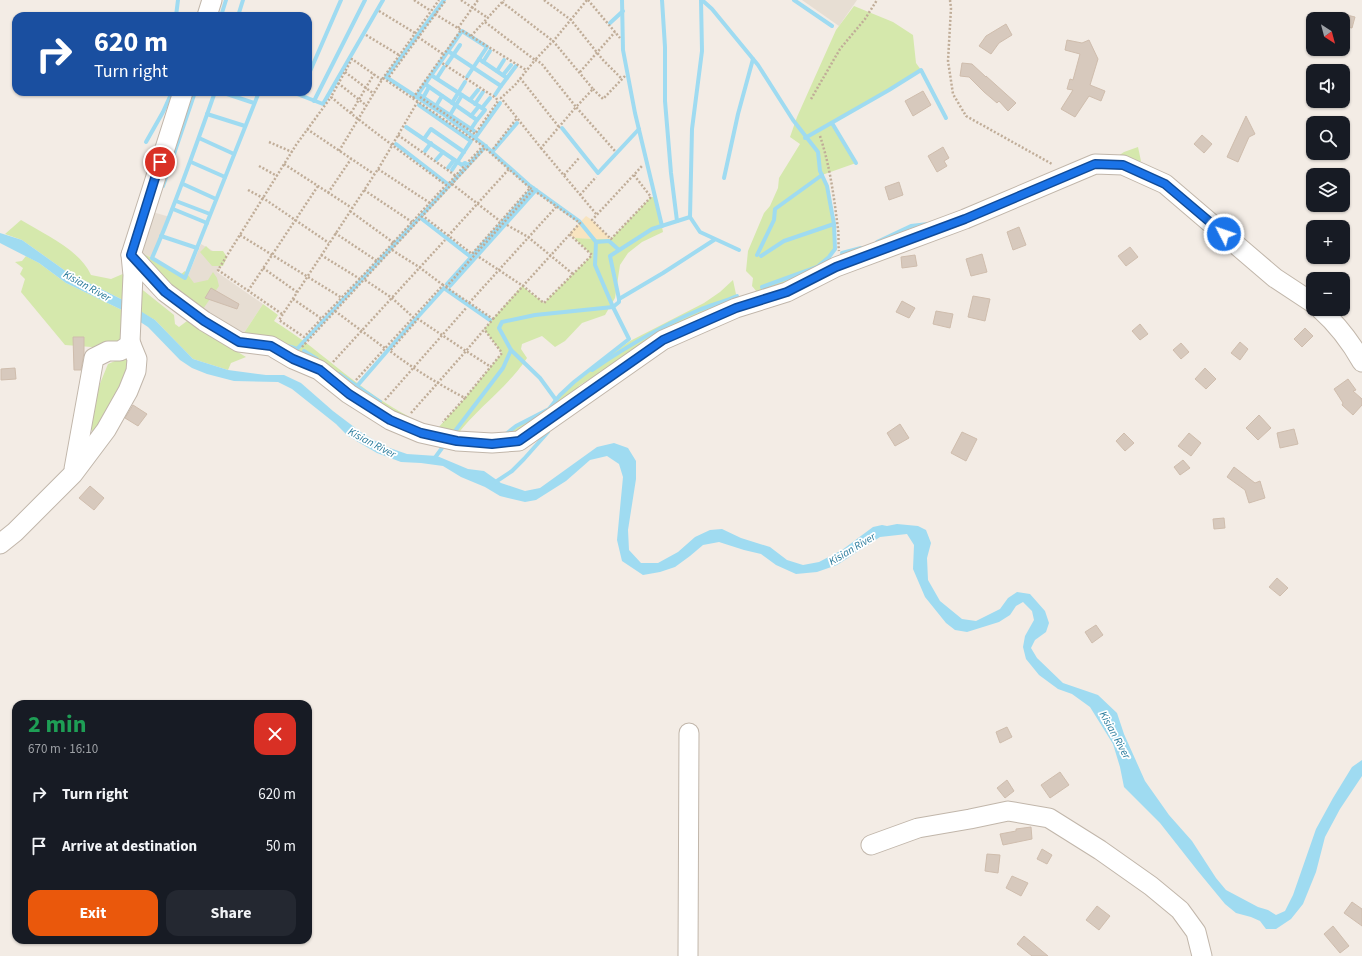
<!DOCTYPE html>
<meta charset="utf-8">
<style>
:root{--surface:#171b24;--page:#242831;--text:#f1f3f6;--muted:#9ea1a6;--accent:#ea580c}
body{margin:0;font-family:"Source Sans 3",sans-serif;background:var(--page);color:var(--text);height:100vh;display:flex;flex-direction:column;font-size:15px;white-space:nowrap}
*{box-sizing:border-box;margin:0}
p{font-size:13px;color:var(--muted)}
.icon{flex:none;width:22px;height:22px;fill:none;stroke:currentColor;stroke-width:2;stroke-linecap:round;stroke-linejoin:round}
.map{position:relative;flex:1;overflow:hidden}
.panel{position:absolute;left:12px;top:700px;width:300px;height:244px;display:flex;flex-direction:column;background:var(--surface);border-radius:12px;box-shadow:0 1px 3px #0004}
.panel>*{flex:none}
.top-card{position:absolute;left:12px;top:12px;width:300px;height:84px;border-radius:12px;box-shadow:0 1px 3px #0004;background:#1a4fa0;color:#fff;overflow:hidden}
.needle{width:26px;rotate:144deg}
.buttons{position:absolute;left:1306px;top:12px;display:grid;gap:8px}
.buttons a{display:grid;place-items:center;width:44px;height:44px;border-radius:8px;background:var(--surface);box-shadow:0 1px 3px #0004;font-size:20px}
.pin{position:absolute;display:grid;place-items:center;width:34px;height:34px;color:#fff;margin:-17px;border:2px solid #fff;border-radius:50%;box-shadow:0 1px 4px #0007}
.me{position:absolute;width:44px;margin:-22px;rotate:311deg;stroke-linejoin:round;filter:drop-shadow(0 0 3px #0008)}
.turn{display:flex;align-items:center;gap:14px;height:84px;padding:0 16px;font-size:18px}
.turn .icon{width:52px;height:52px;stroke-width:2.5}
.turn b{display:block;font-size:28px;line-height:34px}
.round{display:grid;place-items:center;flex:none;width:42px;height:42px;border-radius:12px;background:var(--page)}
.headline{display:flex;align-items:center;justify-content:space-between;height:68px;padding:0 16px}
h1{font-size:24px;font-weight:700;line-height:30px;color:#1e9e55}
.cta{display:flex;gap:8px;margin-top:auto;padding:8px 16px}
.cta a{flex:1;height:46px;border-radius:12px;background:var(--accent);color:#fff;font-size:16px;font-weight:700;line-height:46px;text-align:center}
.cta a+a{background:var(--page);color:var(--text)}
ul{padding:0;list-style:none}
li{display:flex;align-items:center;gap:12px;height:52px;padding:0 16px}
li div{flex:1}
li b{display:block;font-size:15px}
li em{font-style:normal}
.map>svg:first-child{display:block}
.residential{fill:#e7ded3}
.green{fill:#d5e8ac}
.sand{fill:#f8e4bf}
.water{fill:#9fdbf1}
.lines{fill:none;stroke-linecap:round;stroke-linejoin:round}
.stream{stroke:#9fdbf1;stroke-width:4}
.building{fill:#d7c9bd;stroke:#cfbdad}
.minor-casing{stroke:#c1b6aa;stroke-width:21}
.path{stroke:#c0ad98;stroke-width:2.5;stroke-dasharray:2 2;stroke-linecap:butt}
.minor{stroke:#fff;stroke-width:19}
.route-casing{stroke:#114b97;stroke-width:10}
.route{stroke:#1a73e8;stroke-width:7}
.labels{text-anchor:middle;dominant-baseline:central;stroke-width:3.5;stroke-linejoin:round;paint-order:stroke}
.water-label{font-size:11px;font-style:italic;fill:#287a9b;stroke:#fff}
</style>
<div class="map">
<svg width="1362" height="956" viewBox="0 0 1362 956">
<rect width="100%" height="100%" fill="#f3ece5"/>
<g class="residential">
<polygon points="802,0 857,0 839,26"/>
<polygon points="149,211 170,217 152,258 135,250"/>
<polygon points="201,244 225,258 217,272 263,304 240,339 179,298"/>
</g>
<g class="green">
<polygon points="854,6 893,22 913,35 916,63 921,70 832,123 856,163 822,175 827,186 834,224 835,249 825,266 802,277 757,292 752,286 753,278 746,271 748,251 764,213 770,206 778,188 779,178 800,144 790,137 797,117 836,30"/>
<polygon points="1138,147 1141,161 1137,165 1118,156 1124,152"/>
<path d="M651,197H656L663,232L642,242L628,253L620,265L615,298L605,315L582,323L565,341L555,347L542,336L522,344L521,349L527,358C508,387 478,407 457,435L436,431L240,339L263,304L278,315L274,321C285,328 295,335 305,342C346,374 387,411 437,429L465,398L502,353L484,329L522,286L544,303L592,255L574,238L611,239Z"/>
<path d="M21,220C44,234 80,250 91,275L111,279L125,273L127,302L67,272L22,240L5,234Z"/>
<polygon points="206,246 211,251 223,251 227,257 223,266 212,266 200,252"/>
<polygon points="135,250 152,258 180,275 185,271 194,283 208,280 213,272 217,278 219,286 203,309 177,308"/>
<polygon points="26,256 39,263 66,283 122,310 125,345 105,348 65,345 21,292 25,279 20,274 23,268 15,262 22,261"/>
<polygon points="733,280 737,299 610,367 580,385 559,408 518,439 508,433 516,426 549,409 560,395 587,371 630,341 704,303 720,292"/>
<polygon points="139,287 174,315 175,324 179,327 187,321 246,357 231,363 228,370 193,359 155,320 141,312 142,307 139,304"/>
<polygon points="127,356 130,366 96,435 88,426 99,386 108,364"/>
</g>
<polygon class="sand" points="586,216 592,220 611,239 574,238 569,234"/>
<polygon class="water" points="0,233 22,240 67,272 121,299 155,320 193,359 228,370 266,375 284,375 301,383 333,411 362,433 384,446 407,454 437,456 468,469 484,471 501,483 525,491 540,488 597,447 614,443 628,448 636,461 636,479 628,530 629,550 641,563 658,563 678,552 695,537 710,530 722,529 741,538 770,547 787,560 803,565 819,562 842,550 873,527 882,525 887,526 897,524 918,526 926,530 931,543 927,558 928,580 940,601 962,619 976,621 1000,609 1008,598 1017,592 1030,594 1045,611 1049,623 1046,632 1035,640 1031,648 1037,658 1063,683 1098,695 1117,713 1124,734 1145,781 1169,815 1192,841 1216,878 1226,890 1258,907 1268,910 1276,915 1285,911 1293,895 1316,829 1333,798 1352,767 1362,760 1362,776 1340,809 1325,837 1316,872 1303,904 1291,919 1276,929 1266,929 1260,921 1251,917 1236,913 1225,904 1197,870 1160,823 1124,787 1120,767 1113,744 1090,707 1072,694 1058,689 1039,675 1026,659 1023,647 1025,636 1034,620 1032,611 1023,602 1016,606 1010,615 999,622 967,632 955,630 946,623 925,597 913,569 914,545 907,534 880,537 837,565 817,572 796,574 776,565 761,554 744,550 719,542 703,545 690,556 675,567 660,572 643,575 622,561 617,540 623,477 619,464 607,456 590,460 566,481 536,500 525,502 500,496 485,487 461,477 443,466 421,463 401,462 377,453 348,436 336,424 292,389 278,382 234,381 207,374 192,368 180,360 148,327 122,310 66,283 39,263 0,243"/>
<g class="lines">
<g class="stream">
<polyline points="444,0 386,77 443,114 483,144 529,185 579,221 596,242 595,265 613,307 629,339 574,382 560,395 549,409 516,426 506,434"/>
<polyline points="622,0 623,50 635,113 662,226"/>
<polyline points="662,0 665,47 665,101 671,173 677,221"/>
<polyline points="701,0 702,51 692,129 690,217 700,232 739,250"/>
<polyline points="702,0 712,9 758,65 793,120 818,152 820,171 827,186 834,224 835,249 829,257 817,267 762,287"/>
<polyline points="794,0 832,26"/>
<polyline points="176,16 178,0"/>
<polyline points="221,16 226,0"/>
<polyline points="238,16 243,0"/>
<polyline points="610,23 623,11"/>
<polyline points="448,51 501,86 516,66"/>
<polyline points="479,59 507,78"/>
<polyline points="483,62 490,51"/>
<polyline points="447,64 460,45"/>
<polyline points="497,71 504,60"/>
<polyline points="431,75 485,110 477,120"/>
<polyline points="503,75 511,65"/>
<polyline points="308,76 341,0"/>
<polyline points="437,78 444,67"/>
<polyline points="425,84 477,120 471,129"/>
<path d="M215,92C195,148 176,204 152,258L185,278L259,92"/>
<polyline points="221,92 254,103"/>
<polyline points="292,92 323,104 383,0"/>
<polyline points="418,94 474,131"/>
<polyline points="495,95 501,86"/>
<polyline points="416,97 462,31 487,47 467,77"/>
<polyline points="423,98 429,87"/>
<polyline points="470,100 478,90"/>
<polyline points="314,101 365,0"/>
<polyline points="452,103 465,82"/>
<polyline points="475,104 483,92"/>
<polyline points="419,105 471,141 452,170"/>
<polyline points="436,106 442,96"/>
<polyline points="482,108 490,98"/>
<polyline points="207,114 245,126"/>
<polyline points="450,115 462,95"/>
<polyline points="471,116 479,106"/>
<polyline points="832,123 856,163"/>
<polyline points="406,127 462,165 465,163 468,165"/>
<polyline points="562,128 598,173 639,129"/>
<polyline points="199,138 234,154"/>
<polyline points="475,138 500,103"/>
<polyline points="805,138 889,90 921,70 946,118"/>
<polyline points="424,139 431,129 464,152"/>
<polyline points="146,142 163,112 172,92"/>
<polyline points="396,144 449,185"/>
<polyline points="425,151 431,143"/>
<polyline points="492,152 517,123"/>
<polyline points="436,160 443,152"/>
<polyline points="191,162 225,177"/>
<polyline points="448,168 454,160"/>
<polyline points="724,178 738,114 753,59"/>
<polyline points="183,184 216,199"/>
<polyline points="163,186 195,92"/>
<polyline points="176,201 210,214"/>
<polyline points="173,209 207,223"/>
<polyline points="422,219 471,257"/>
<polyline points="161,236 197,248"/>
<polyline points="596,242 609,241 619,250"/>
<polyline points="877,242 911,226 928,224"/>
<polyline points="842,253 861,248"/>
<polyline points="757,255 774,220 775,209 822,175"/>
<polyline points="761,256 784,241 834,224"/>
<polyline points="447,284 533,188"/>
<polyline points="450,286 536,190"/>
<polyline points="619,299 610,256 652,229 690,217"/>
<polyline points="288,346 297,349 486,146"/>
<polyline points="511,350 540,378 556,400"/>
<polyline points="304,351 317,359"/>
<path d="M592,370C626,347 661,326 699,310C712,305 725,301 737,296"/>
<polyline points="339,374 380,402"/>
<polyline points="357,386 395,342 444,288 490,320"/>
<polyline points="452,435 503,368 511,350 499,328 502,322 535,315 613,307 619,302 619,299 663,273 714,240"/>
<polyline points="434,459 442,448 444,443"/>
<polyline points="494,483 512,471 524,459 548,432"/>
</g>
</g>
<g class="building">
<polygon points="1343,14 1355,17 1352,28 1343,26"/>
<polygon points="1006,24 1012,35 999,43 991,54 979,46 986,36"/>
<polygon points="1067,40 1082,43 1089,40 1098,59 1090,85 1105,91 1101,101 1089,96 1075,117 1061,109 1073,90 1067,89 1070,79 1073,80 1080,54 1065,50"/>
<polygon points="962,63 972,64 986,77 986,76 1016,103 1008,111 999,101 997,103 984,92 969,77 960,76"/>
<polygon points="923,91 931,105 913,116 905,101"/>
<polygon points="1246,116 1255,134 1249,137 1238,162 1227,157"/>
<polygon points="1202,135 1212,144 1204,153 1194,144"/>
<polygon points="943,147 949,158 944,161 947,166 937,172 928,156"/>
<polygon points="899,182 903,195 889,200 885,187"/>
<polygon points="1019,227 1026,245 1013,250 1007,232"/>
<polygon points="1130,247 1138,257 1126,266 1118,256"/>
<polygon points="982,254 987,272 971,276 966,259"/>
<polygon points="915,255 917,266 902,268 901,257"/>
<polygon points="211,288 239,304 237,309 205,298"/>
<polygon points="973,296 990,299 985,321 968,317"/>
<polygon points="902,301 915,308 909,318 896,312"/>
<polygon points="936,311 953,314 950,328 933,324"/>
<polygon points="1140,324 1148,334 1140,340 1132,331"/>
<polygon points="1305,328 1313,336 1302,347 1294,339"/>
<polygon points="73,337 84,337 84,353 81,370 74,370"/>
<polygon points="1240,342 1248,349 1240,360 1231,353"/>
<polygon points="1181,343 1189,352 1181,359 1173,350"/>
<polygon points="15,368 16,379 1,380 1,369"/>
<polygon points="1205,368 1216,379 1206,389 1195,379"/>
<polygon points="1348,379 1356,390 1353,391 1362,399 1362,405 1353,415 1342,405 1343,403 1334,389"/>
<polygon points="133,405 147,414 138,426 125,418"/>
<polygon points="1259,415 1271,428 1258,440 1246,428"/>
<polygon points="900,424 909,438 895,446 887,433"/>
<polygon points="1294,429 1298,444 1280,448 1277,433"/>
<polygon points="962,432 977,439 966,461 951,453"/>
<polygon points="1124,433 1134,443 1125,451 1116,441"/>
<polygon points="1189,433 1201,443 1191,456 1178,446"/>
<polygon points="1183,460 1190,468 1180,475 1174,467"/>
<polygon points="1234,467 1255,483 1260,481 1265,498 1249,503 1245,490 1227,477"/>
<polygon points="90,486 104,498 94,510 79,498"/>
<polygon points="1224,518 1225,528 1214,529 1213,519"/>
<polygon points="1277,578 1288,588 1280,596 1269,587"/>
<polygon points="1096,625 1103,635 1092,643 1085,632"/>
<polygon points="1007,727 1012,737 1000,743 996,732"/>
<polygon points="1060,772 1069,785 1050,798 1041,785"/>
<polygon points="1007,780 1014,791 1005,798 997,788"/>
<polygon points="1031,827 1032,839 1003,845 1000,834 1016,831 1016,829"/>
<polygon points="1042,849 1052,855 1047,864 1037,859"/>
<polygon points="987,854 1000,855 998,873 985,871"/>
<polygon points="1012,876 1028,883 1021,896 1006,888"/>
<polygon points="1352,902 1362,909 1362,926 1344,913"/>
<polygon points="1097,906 1110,916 1099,930 1086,920"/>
<polygon points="1333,926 1349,946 1340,953 1324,934"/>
<polygon points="1024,936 1048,956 1032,956 1017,944"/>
</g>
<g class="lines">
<g class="minor-casing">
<g id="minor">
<polyline points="207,16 212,0"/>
<polyline points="131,255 165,292 204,321 239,342 271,346 293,359 319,370 349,394 390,420 421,433 457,441 492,443 519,441 663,340 736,308 787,292 836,267 965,219 1095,164 1123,165 1165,184 1275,278 1313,303"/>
<path d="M1320,309C1338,325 1350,341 1362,362"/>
<polyline points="74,469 94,358 108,351 120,351 131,344"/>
<polyline points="0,544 15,532 73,474 106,430 128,391 136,371 137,359 130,342 133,275 131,255 183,92"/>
<polyline points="871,845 918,828 970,819 1008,811 1049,818 1100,850 1151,886 1180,910 1196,932 1202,956"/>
<polyline points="688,956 689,733"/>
</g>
</g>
<g class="path">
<polyline points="414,0 431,11"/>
<polyline points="461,0 488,18"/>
<polyline points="544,0 571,20 603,60 622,79"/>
<polyline points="588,0 620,38"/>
<polyline points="950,0 951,8 948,61 953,94 966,116 1052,164"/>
<polyline points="502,2 553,41 593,89 576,107 615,151"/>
<polyline points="379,11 415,33"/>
<polyline points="435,14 526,70"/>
<polyline points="485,22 535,60 555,39 587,0"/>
<polyline points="458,28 478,0"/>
<polyline points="366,35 399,55"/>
<polyline points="471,36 504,0"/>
<polyline points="418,37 443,54"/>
<polygon points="535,60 541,63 576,107 541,148 501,98 515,85"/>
<polyline points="345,72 374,94"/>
<polyline points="580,72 615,32"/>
<polyline points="389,77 446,0"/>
<polyline points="383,78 483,146 468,162"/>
<polyline points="520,78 559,127"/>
<path d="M382,80L352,59L331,97C368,128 407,156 446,185L369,269L304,337L279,320L380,166L418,101"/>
<polyline points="338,83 367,106"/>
<polyline points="593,89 603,99 625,76"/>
<polyline points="420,97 475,134 498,101 496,98 442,63"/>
<polyline points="413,98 461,30"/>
<polyline points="811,99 840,49 865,19 877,0"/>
<polyline points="351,113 374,74"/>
<polyline points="307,129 374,174"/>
<polyline points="398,135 456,176"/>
<path d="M820,136C830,166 834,197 838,229C839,236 838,244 839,251"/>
<polyline points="269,142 292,152"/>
<polyline points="541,148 597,215"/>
<polyline points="493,149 517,118"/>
<polyline points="339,151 383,78 439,0"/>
<polyline points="284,164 352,208"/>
<polyline points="259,166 277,176"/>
<polyline points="378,169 430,203"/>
<polyline points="564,175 579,158"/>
<polyline points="634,175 651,197 611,239 592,220 642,166"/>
<polyline points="449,183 465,165"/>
<polyline points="452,184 500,221"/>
<polyline points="248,190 263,198 329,243"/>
<polyline points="364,190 412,222"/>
<polyline points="328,193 351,159"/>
<polyline points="580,195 596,177"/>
<polyline points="350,211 394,243"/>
<polyline points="507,225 528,237 573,274"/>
<polyline points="335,233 377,261"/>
<polyline points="240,235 342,298"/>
<polyline points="448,236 509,169"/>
<polyline points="392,250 419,267 443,285"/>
<polyline points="321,255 360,279"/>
<polyline points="479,257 523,286 544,303 592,255 569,234"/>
<polyline points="263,268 297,292"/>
<polyline points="365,280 392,298 414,318"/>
<polyline points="446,287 533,190 530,188"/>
<polyline points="248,291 318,186"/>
<polyline points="293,299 322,319"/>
<polyline points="469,303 556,207"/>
<polyline points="335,311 386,349"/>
<polyline points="282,314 218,270 296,145 331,97"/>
<polyline points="493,319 580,223 536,192"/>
<polyline points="302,347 485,148 530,188 472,254 423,216"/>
<polyline points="333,362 445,240"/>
<path d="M356,380L443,285L493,319L466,351L418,319L390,351C414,369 438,384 465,398L443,422"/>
<polyline points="465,398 502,353 484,329"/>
<polyline points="385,400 467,307"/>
<polyline points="411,413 466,351 491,367"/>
</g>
<use href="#minor" class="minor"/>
</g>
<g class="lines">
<g class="route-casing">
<polyline id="route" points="160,162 131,255 165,292 204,321 239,342 271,346 293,359 320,370 349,394 390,420 421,433 457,441 492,444 519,441 663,340 736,308 787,292 836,267 965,219 1095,164 1123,165 1165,184 1224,234"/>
</g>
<use href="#route" class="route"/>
</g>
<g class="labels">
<g class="water-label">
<text transform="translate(87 286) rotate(29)">Kisian River</text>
<text transform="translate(372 443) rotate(28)">Kisian River</text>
<text transform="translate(852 549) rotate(-31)">Kisian River</text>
<text transform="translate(1115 735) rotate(61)">Kisian River</text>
</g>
</g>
</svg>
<div class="buttons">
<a><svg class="needle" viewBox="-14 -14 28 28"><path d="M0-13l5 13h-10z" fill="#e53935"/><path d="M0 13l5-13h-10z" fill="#9ea1a6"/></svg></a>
<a><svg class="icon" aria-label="sound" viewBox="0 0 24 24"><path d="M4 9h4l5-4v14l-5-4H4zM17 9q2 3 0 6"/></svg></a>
<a><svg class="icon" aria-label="search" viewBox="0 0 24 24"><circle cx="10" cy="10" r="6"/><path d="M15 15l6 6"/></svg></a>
<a><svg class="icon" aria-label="layers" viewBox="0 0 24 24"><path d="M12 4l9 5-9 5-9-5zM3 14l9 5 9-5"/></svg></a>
<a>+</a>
<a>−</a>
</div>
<div class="pin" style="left:160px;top:162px;background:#d93025"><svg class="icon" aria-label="arrive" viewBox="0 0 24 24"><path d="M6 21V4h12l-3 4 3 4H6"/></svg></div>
<svg class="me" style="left:1224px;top:234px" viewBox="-20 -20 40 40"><circle r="17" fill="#1a73e8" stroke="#fff" stroke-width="3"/><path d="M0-11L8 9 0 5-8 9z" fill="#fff"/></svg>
<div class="top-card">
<div class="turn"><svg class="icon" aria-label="right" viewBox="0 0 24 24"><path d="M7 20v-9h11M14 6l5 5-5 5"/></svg><div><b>620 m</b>Turn right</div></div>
</div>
<section class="panel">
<div class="headline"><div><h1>2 min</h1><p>670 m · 16:10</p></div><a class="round" style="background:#d93025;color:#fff"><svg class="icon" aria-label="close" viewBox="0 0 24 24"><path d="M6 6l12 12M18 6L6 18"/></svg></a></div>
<ul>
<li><svg class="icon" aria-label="right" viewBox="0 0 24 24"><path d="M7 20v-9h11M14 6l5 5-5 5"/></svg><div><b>Turn right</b></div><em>620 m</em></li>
<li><svg class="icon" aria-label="arrive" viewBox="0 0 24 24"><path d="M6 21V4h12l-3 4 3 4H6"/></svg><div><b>Arrive at destination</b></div><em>50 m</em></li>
</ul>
<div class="cta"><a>Exit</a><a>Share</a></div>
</section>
</div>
